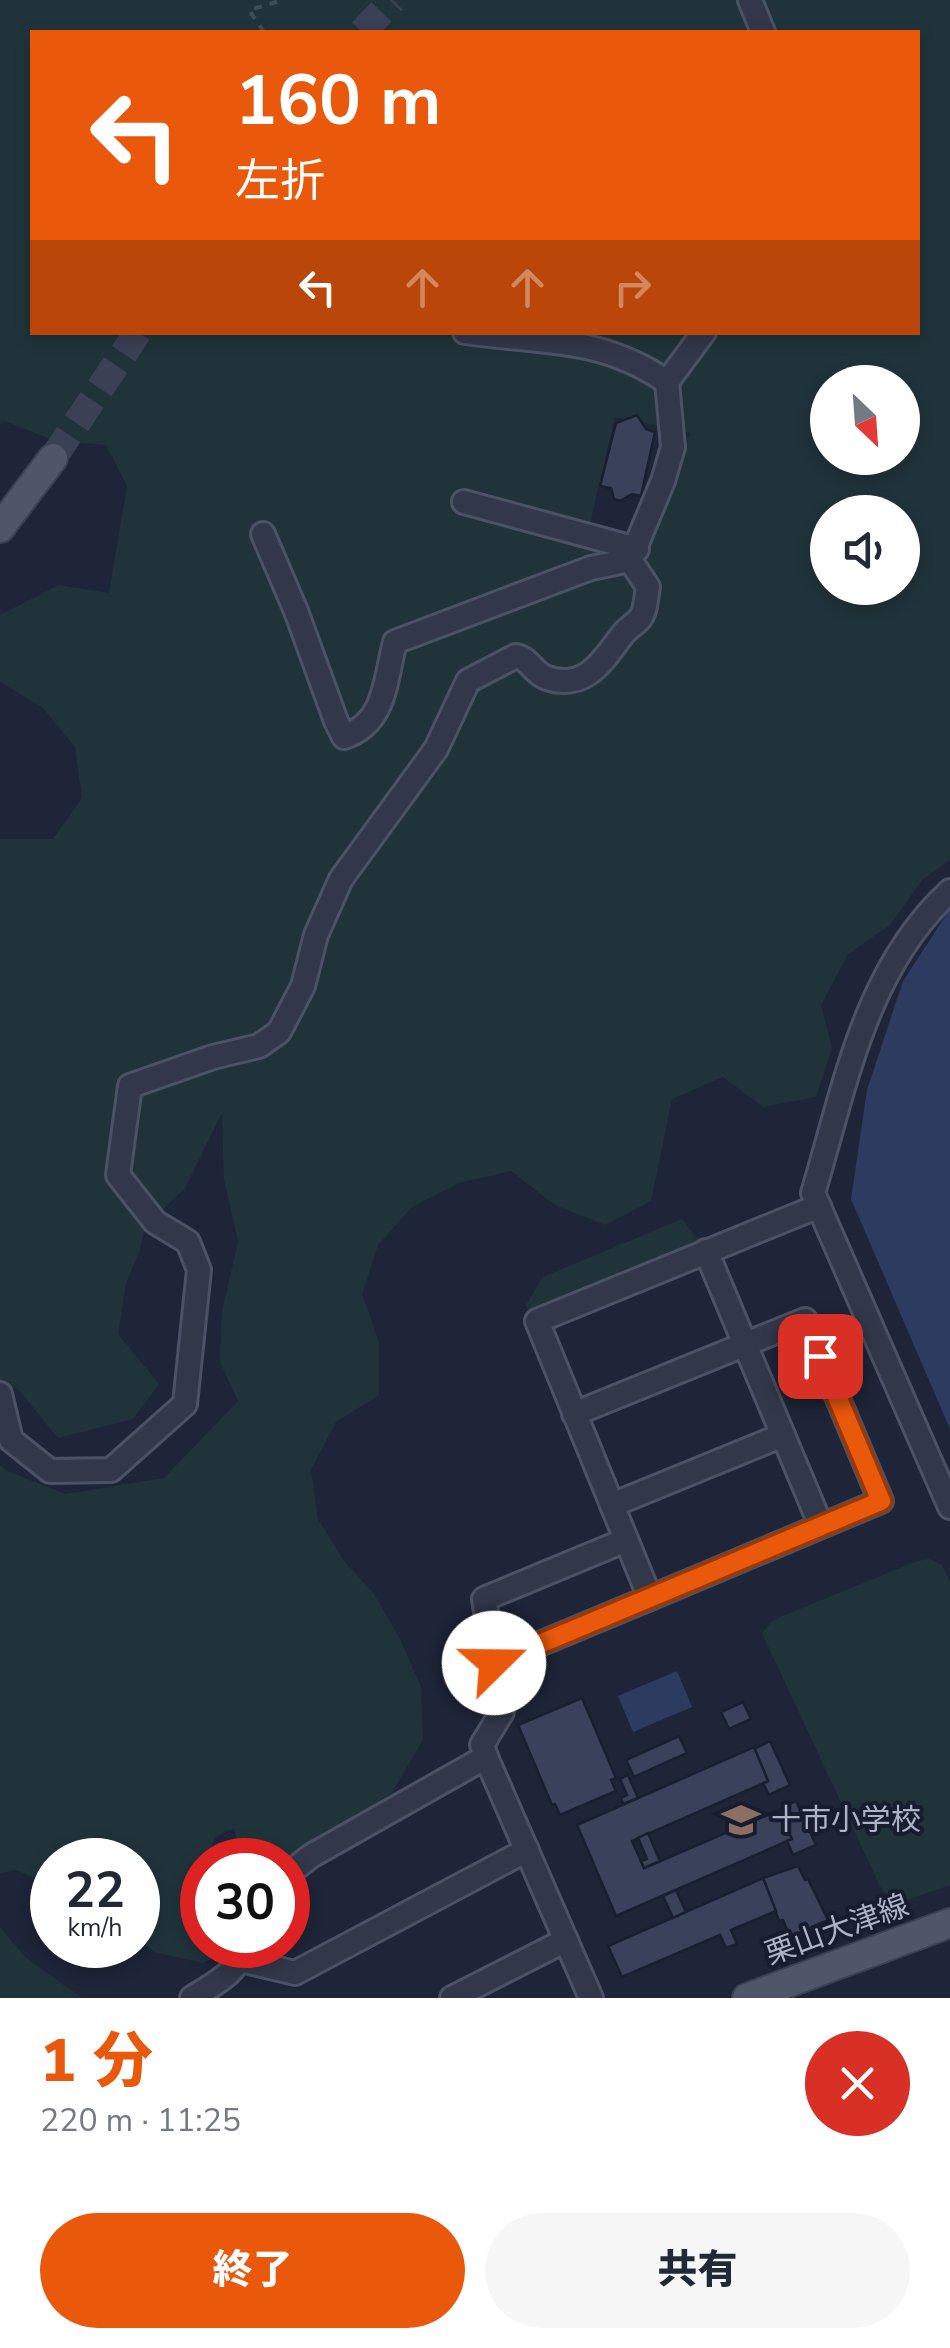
<!DOCTYPE html>
<html lang="ja">
<meta charset="utf-8">
<style>
:root{--surface:#fff;--page:#f6f6f7;--text:#1f2937;--muted:#747a83;--accent:#ea580c}
body{margin:0;font-family:"Nunito Sans","Noto Sans JP",sans-serif;background:var(--page);color:var(--text);height:100vh;display:flex;flex-direction:column;font-size:38px;white-space:nowrap}
*{box-sizing:border-box;margin:0}
p{font-size:32px;color:var(--muted)}
.icon{flex:none;width:55px;height:55px;fill:none;stroke:currentColor;stroke-width:2;stroke-linecap:round;stroke-linejoin:round}
.map{position:relative;height:1998px;overflow:hidden}
.details{display:flex;flex-direction:column;background:var(--surface);flex:1}
.details>*{flex:none}
.top-card{position:absolute;left:30px;top:30px;width:890px;height:305px;border-radius:0px;box-shadow:0 5px 15px #0003;background:#ea580c;color:#fff;overflow:hidden}
.needle{width:65px;rotate:155deg}
.buttons{position:absolute;left:810px;top:365px;display:grid;gap:20px}
.buttons a{display:grid;place-items:center;width:110px;height:110px;border-radius:50%;background:var(--surface);box-shadow:0 5px 15px #0003;font-size:50px}
.speed{position:absolute;left:30px;top:1838px;display:flex;gap:20px;font-size:50px;font-weight:700;text-align:center}
.speed>*{display:grid;place-content:center;width:130px;height:130px;border-radius:50%;background:var(--surface);box-shadow:0 5px 15px #0003;line-height:1}
.speed small{font-size:25px;font-weight:400}
.speed .limit{border:15px solid #d22;background:#fff;color:#111}
.pin{position:absolute;display:grid;place-items:center;width:85px;height:85px;color:#fff;margin:-42px;border-radius:20px;box-shadow:0 5px 15px #0006}
.me{position:absolute;width:110px;margin:-55px;rotate:68deg;stroke-linejoin:round;filter:drop-shadow(0 0 8px #0008)}
.turn{display:flex;align-items:center;gap:35px;height:210px;padding:0 40px;font-size:45px}
.turn .icon{width:130px;height:130px;stroke-width:2.5}
.turn b{display:block;font-size:70px;line-height:85px}
.lanes{display:flex;align-items:center;height:95px;padding:0 40px;background:#0003;justify-content:center;gap:50px;direction:ltr}
.lanes .off{opacity:.35}
.round{display:grid;place-items:center;flex:none;width:105px;height:105px;border-radius:52px;background:var(--page)}
.headline{display:flex;align-items:center;justify-content:space-between;height:170px;padding:0 40px}
h1{font-size:60px;font-weight:800;line-height:75px;color:var(--accent)}
.primary-button{display:flex;gap:20px;margin-top:auto;padding:20px 40px}
.primary-button a{flex:1;height:115px;border-radius:60px;background:var(--accent);color:#fff;font-size:40px;font-weight:800;line-height:115px;text-align:center}
.primary-button a+a{background:var(--page);color:var(--text)}
.map>svg:first-child{display:block}
.green{fill:#20333a;fill-rule:evenodd}
.water{fill:#2d3b60}
.building{fill:#39425a;stroke:#191f30;stroke-width:2.5}
.lines{fill:none;stroke-linecap:round;stroke-linejoin:round}
.major-tunnel{stroke:#3a4155;stroke-width:28;stroke-dasharray:28 14;stroke-linecap:butt}
.minor-casing{stroke:#4c5265;stroke-width:28}
.major-casing{stroke:#3b4153;stroke-width:32}
.path{stroke:#3a4f55;stroke-width:4;stroke-dasharray:8 8;stroke-linecap:butt}
.minor{stroke:#32384a;stroke-width:22}
.major{stroke:#4f566a;stroke-width:28}
.route-casing{stroke:#983908;stroke-width:25}
.route{stroke:#ea580c;stroke-width:18}
.labels{text-anchor:middle;dominant-baseline:central;stroke-width:8;stroke-linejoin:round;paint-order:stroke}
.poi-label{font-size:30px;fill:#acb2c7;stroke:#171d2e;text-anchor:start}
.street-label{font-size:30px;fill:#acb2c7;stroke:#171d2e}
</style>
<div class="map">
<svg width="950" height="1998" viewBox="0 0 950 1998">
<rect width="100%" height="100%" fill="#1e2539"/>
<g class="green">
<path d="M0,0H950V860L922,880L890,925L848,954L821,1005L832,1048L816,1097L763,1107L723,1077L672,1099L651,1201L605,1225L555,1205L511,1171L459,1183L412,1207L378,1245L362,1294L379,1342V1395L336,1422L311,1470L318,1519L344,1561L374,1594L400,1639L421,1687L423,1740L391,1794L288,1863V1860H242L234,1828L214,1838L208,1860H202V1945H234V1949L203,1963L154,1952L138,1938V1860H52V1886L16,1870L0,1873V1465L7,1471L65,1494L164,1478L238,1401L220,1362L222,1311L238,1242L224,1179L222,1113L185,1188L145,1227L140,1251L126,1283L118,1334L159,1384L133,1419L58,1438L18,1389L0,1384V839H53L82,798L75,747L42,707L0,682V615L59,585L109,593L127,486L106,445L53,440L4,421L0,424ZM32,32H918V332H32ZM828,382H902V458H828ZM615,417L690,433L651,537L590,524ZM828,512H902V588H828Z"/>
<polygon points="682,1219 700,1243 529,1312 526,1305 543,1277"/>
<polygon points="929,1559 942,1565 950,1582 950,1885 905,1901 899,1894 887,1894 881,1888 762,1633 773,1620 917,1561"/>
<polygon points="0,1927 26,1958 82,1998 0,1998"/>
</g>
<g class="water">
<polygon points="950,909 950,1429 851,1199 867,1090 903,981"/>
<polygon points="677,1671 692,1707 633,1732 618,1696"/>
</g>
<g class="building">
<polygon points="637,415 646,429 655,432 641,496 632,494 620,501 614,499 611,488 600,486 616,423"/>
<polygon points="582,1698 616,1778 611,1780 616,1791 560,1815 555,1804 552,1805 518,1725"/>
<polygon points="743,1702 751,1719 729,1729 721,1712"/>
<polygon points="679,1736 687,1753 634,1777 626,1760"/>
<polygon points="770,1741 790,1785 769,1795 763,1783 768,1781 754,1749"/>
<polygon points="754,1747 768,1781 632,1841 644,1868 779,1810 792,1839 616,1916 577,1825"/>
<polygon points="628,1775 638,1798 623,1804 621,1798 627,1795 620,1779"/>
<polygon points="796,1801 816,1845 793,1855 787,1841 792,1839 779,1810"/>
<polygon points="648,1833 660,1861 644,1868 641,1861 647,1859 638,1838"/>
<polygon points="798,1866 805,1880 808,1879 828,1920 790,1937 783,1920 779,1921 763,1878"/>
<polygon points="763,1878 776,1911 731,1930 737,1944 726,1948 720,1935 622,1977 608,1946"/>
<polygon points="676,1890 686,1912 673,1918 663,1896"/>
</g>
<g class="lines">
<g class="major-tunnel">
<polyline points="362,32 393,0"/>
<polyline points="53,458 138,332"/>
</g>
<g class="minor-casing">
<g id="minor">
<polyline points="750,0 763,32"/>
<path d="M465,332C541,343 601,336 667,382"/>
<polyline points="464,502 637,549"/>
<path d="M263,534L296,611L336,721L344,737C386,723 385,680 395,642L591,568L630,560L663,481L673,447L667,382L704,332"/>
<path d="M950,891C865,969 845,1087 813,1193L950,1507"/>
<polyline points="706,1251 821,1526"/>
<path d="M0,1394L11,1440L50,1471L111,1470L185,1404L199,1270L188,1242L155,1222L118,1175L130,1086L213,1057L259,1046L279,1032L303,986L316,935L341,879L436,749L468,681L516,656C530,659 533,673 547,678C586,691 603,660 623,634C628,628 636,624 641,617C646,610 646,596 648,587L630,560"/>
<polyline points="574,1414 805,1320 881,1501 650,1598 537,1321 819,1206"/>
<polyline points="612,1505 783,1435"/>
<polyline points="494,1663 650,1598"/>
<polyline points="486,1757 482,1745 502,1712 484,1599 626,1540"/>
<polyline points="288,1874 311,1856 486,1757 591,1998"/>
<polyline points="241,1960 295,1973 527,1850"/>
<path d="M192,1998C215,1983 238,1974 245,1945"/>
<polyline points="452,1998 566,1940"/>
</g>
</g>
<g class="major-casing">
<g id="major">
<polyline points="0,528 53,458"/>
<polyline points="747,1998 950,1923"/>
</g>
</g>
<polyline class="path" points="264,32 249,10 283,0"/>
<use href="#minor" class="minor"/>
<use href="#major" class="major"/>
</g>
<g class="lines">
<g class="route-casing">
<polyline id="route" points="494,1663 881,1501 820,1356"/>
</g>
<use href="#route" class="route"/>
</g>
<defs>
<g id="school-bare" transform="scale(3)"><path d="M0-5L7-2L0 1L-7-2ZM-4 1L0 2.5L4 1V4Q0 6-4 4Z" fill="#8d6e63" stroke="#171d2e" stroke-width="2.5" paint-order="stroke"/></g>
</defs>
<g fill-rule="evenodd">
<use href="#school-bare" x="741" y="1820"/>
</g>
<g class="labels">
<g class="poi-label">
<text x="771" y="1820">十市小学校</text>
</g>
<g class="street-label">
<text transform="translate(837 1930) rotate(-20)">栗山大津線</text>
</g>
</g>
</svg>
<div class="buttons">
<a><svg class="needle" viewBox="-14 -14 28 28"><path d="M0-13l5 13h-10z" fill="#e53935"/><path d="M0 13l5-13h-10z" fill="#747a83"/></svg></a>
<a><svg class="icon" aria-label="sound" viewBox="0 0 24 24"><path d="M4 9h4l5-4v14l-5-4H4zM17 9q2 3 0 6"/></svg></a>
</div>
<div class="speed"><div>22<small>km/h</small></div><div class="limit">30</div></div>
<div class="pin" style="left:820px;top:1356px;background:#d93025"><svg class="icon" aria-label="arrive" viewBox="0 0 24 24"><path d="M6 21V4h12l-3 4 3 4H6"/></svg></div>
<svg class="me" style="left:494px;top:1663px" viewBox="-20 -20 40 40"><circle r="19" fill="#fff"/><path d="M0-13L10 11 0 6-10 11z" fill="#ea580c"/></svg>
<div class="top-card">
<div class="turn"><svg class="icon" aria-label="left" viewBox="0 0 24 24"><path d="M17 20v-9H6M10 6l-5 5 5 5"/></svg><div><b>160 m</b>左折</div></div>
<div class="lanes"><svg class="icon" aria-label="left" viewBox="0 0 24 24"><path d="M17 20v-9H6M10 6l-5 5 5 5"/></svg><svg class="icon off" aria-label="ahead" viewBox="0 0 24 24"><path d="M12 20V5M6 11l6-6 6 6"/></svg><svg class="icon off" aria-label="ahead" viewBox="0 0 24 24"><path d="M12 20V5M6 11l6-6 6 6"/></svg><svg class="icon off" aria-label="right" viewBox="0 0 24 24"><path d="M7 20v-9h11M14 6l5 5-5 5"/></svg></div>
</div>
</div>
<section class="details">
<div class="headline"><div><h1>1 分</h1><p>220 m · 11:25</p></div><a class="round" style="background:#d93025;color:#fff"><svg class="icon" aria-label="close" viewBox="0 0 24 24"><path d="M6 6l12 12M18 6L6 18"/></svg></a></div>
<div class="primary-button"><a>終了</a><a>共有</a></div>
</section>
